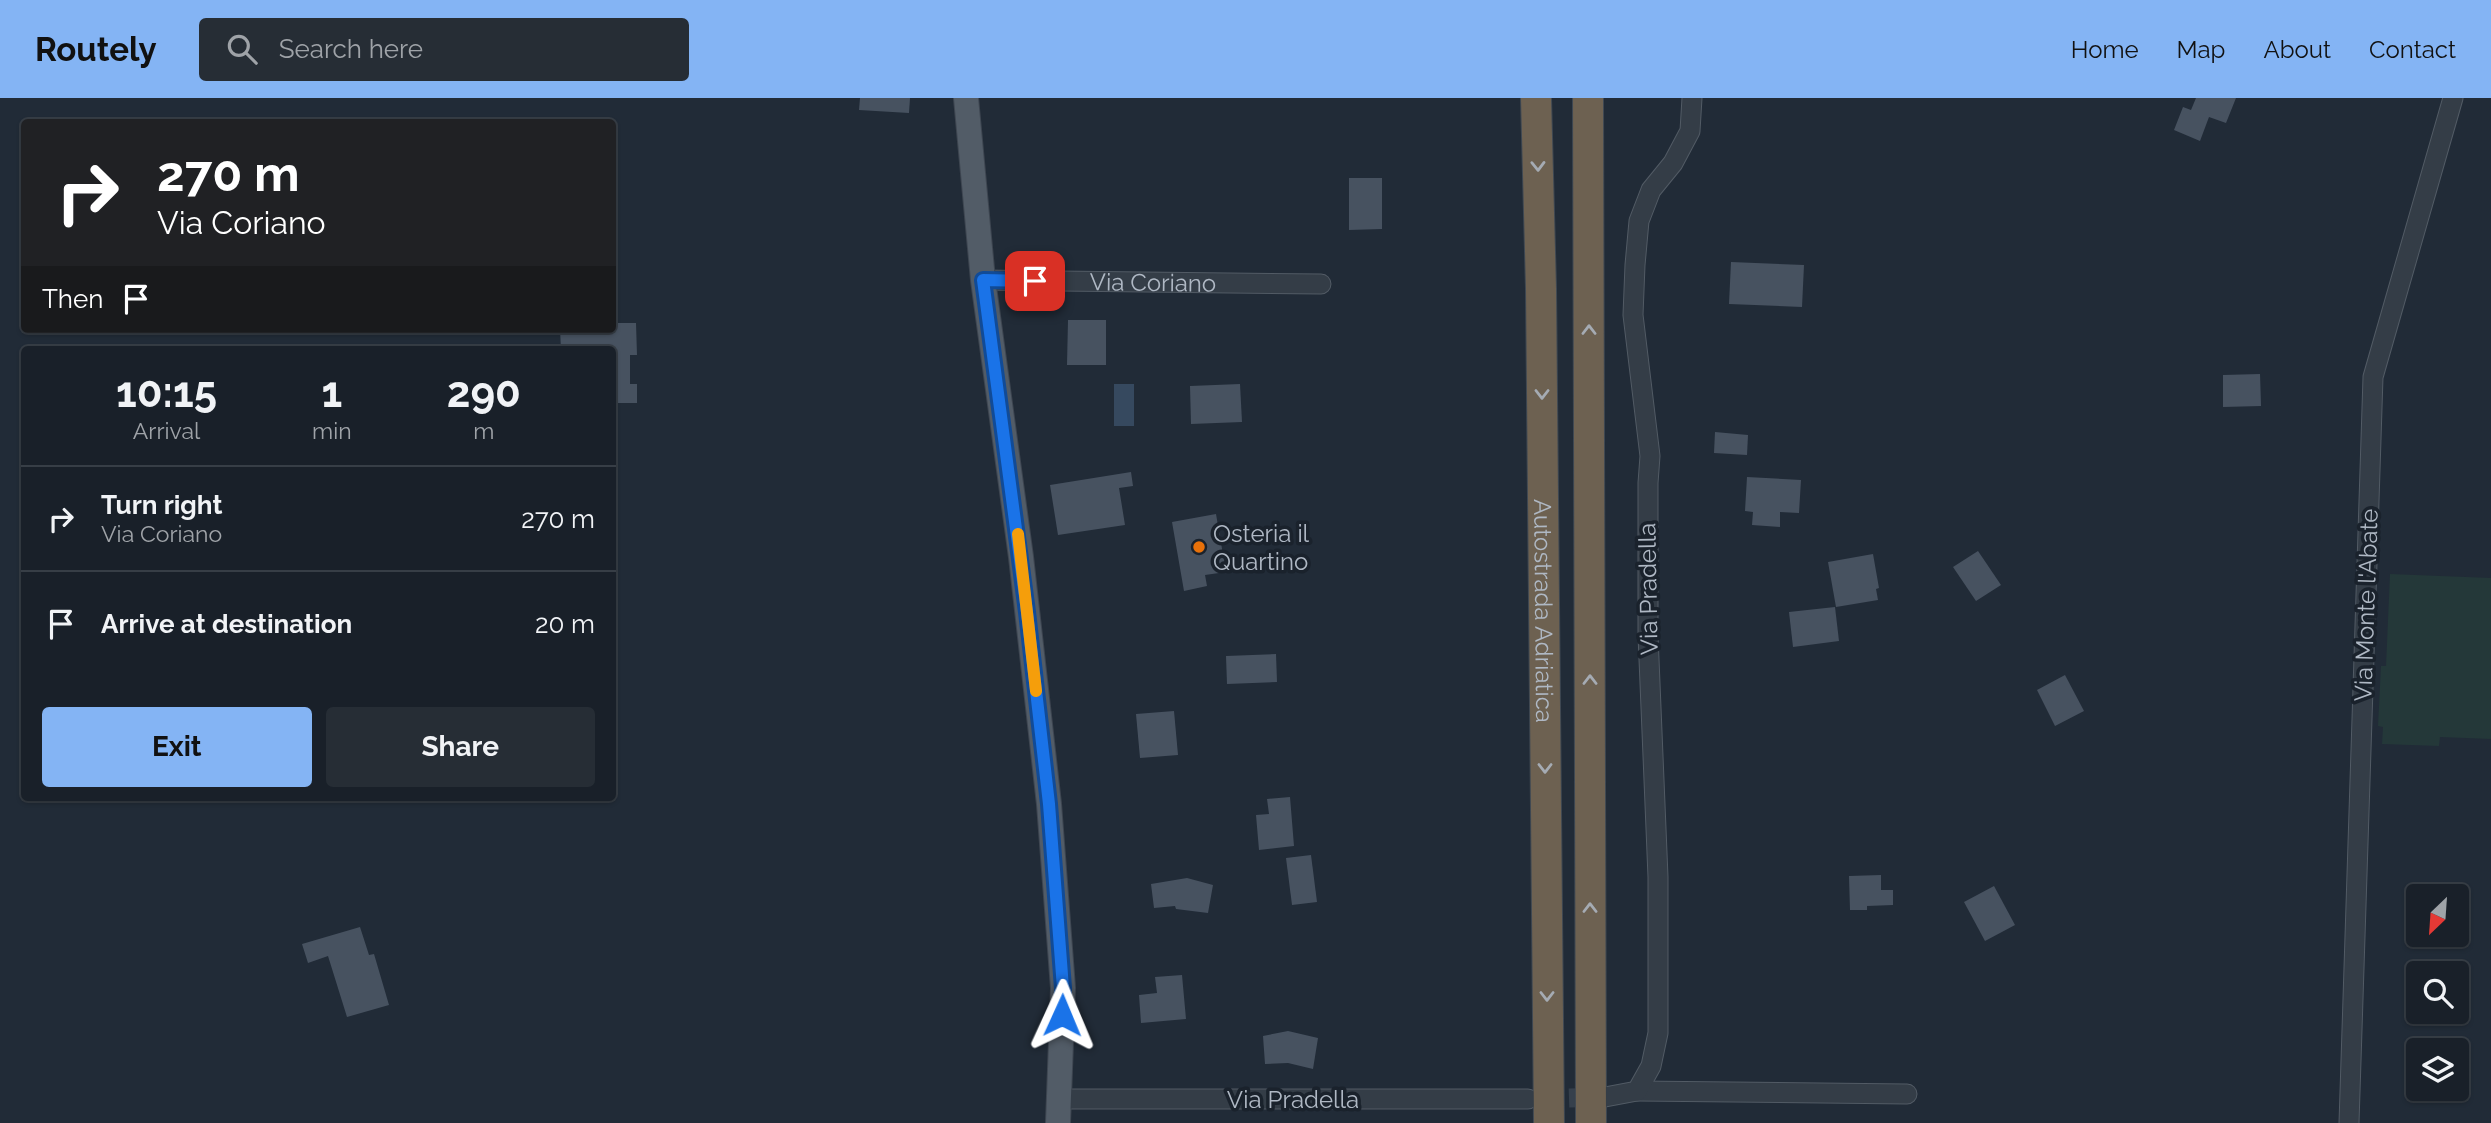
<!DOCTYPE html>
<style>
:root{--surface:#192029;--page:#262d35;--text:#f1f3f6;--muted:#9fa3a8;--line:#373e46;--accent:#84b4f4}
body{margin:0;font-family:Raleway,sans-serif;background:var(--page);color:var(--text);height:100vh;display:flex;flex-direction:column;font-size:26px;white-space:nowrap}
*{box-sizing:border-box;margin:0}
p{font-size:23px;color:var(--muted)}
.icon{flex:none;width:38px;height:38px;fill:none;stroke:currentColor;stroke-width:2;stroke-linecap:round;stroke-linejoin:round}
.map{position:relative;flex:1;overflow:hidden}
.side{position:absolute;left:21px;top:248px;width:595px;height:455px;display:flex;flex-direction:column;background:var(--surface);border-radius:7px;box-shadow:0 2px 5px #0004,0 0 0 2px var(--line)}
.side>*{flex:none}
.hud{position:absolute;left:21px;top:21px;width:595px;height:214px;border-radius:7px;box-shadow:0 2px 5px #0004,0 0 0 2px var(--line);background:#202124;color:#fff;overflow:hidden}
.needle{width:46px;rotate:205deg}
.tools{position:absolute;left:2406px;top:786px;display:grid;gap:14px}
.tools a{display:grid;place-items:center;width:63px;height:63px;border-radius:7px;background:var(--surface);box-shadow:0 2px 5px #0004,0 0 0 2px var(--line);font-size:35px}
.pin{position:absolute;display:grid;place-items:center;width:60px;height:60px;color:#fff;margin:-30px;border-radius:14px;box-shadow:0 4px 10px #0006}
.me{position:absolute;width:77px;margin:-38px;rotate:1deg;stroke-linejoin:round;filter:drop-shadow(0 0 5px #0008)}
.turn{display:flex;align-items:center;gap:24px;height:147px;padding:0 21px;font-size:32px}
.turn .icon{width:91px;height:91px;stroke-width:2.5}
.turn b{display:block;font-size:49px;line-height:60px}
.then{display:flex;align-items:center;height:66px;padding:0 21px;background:#0003;gap:14px;font-size:26px}
.eta{display:flex;justify-content:space-evenly;align-items:center;height:119px;text-align:center}
.eta b{font-size:42px;font-weight:700;line-height:49px}
.button{display:flex;gap:14px;margin-top:auto;padding:14px 21px}
.button a{flex:1;height:80px;border-radius:7px;background:var(--accent);color:#111;font-size:28px;font-weight:700;line-height:80px;text-align:center}
.button a+a{background:var(--page);color:var(--text)}
ul{padding:0;list-style:none}
li{display:flex;align-items:center;gap:21px;height:105px;padding:0 21px;border-top:2px solid var(--line)}
li div{flex:1}
li b{display:block;font-size:26px}
li em{font-style:normal}
header{display:flex;align-items:center;gap:42px;box-sizing:border-box;height:98px;padding:0 35px;background:var(--accent);color:#111}
header strong{font-size:33px}
nav{display:flex;gap:38px;margin-inline-start:auto;font-size:24px}
.search{width:490px;height:63px;background:var(--page);display:flex;align-items:center;gap:18px;box-sizing:border-box;padding:0 24px;border-radius:7px;color:var(--muted);font-size:26px}
.map>svg:first-child{display:block}
.green{fill:#243839}
.water{fill:#36495f}
.building{fill:#475260}
.lines{fill:none;stroke-linecap:round;stroke-linejoin:round}
.minor-tunnel{stroke:#36404c;stroke-width:19;stroke-dasharray:19 10;stroke-linecap:butt}
.minor-casing{stroke:#525b65;stroke-width:21}
.major-casing{stroke:#3e4651;stroke-width:26}
.highway-casing{stroke:#3f4852;stroke-width:32}
.minor{stroke:#343d47;stroke-width:19}
.major{stroke:#525c67;stroke-width:24}
.highway{stroke:#6d6151;stroke-width:30}
.oneway{stroke:#a5abb3}
.route-casing{stroke:#114b97;stroke-width:18}
.route{stroke:#1a73e8;stroke-width:12}
.slow{stroke:#f59e0b;stroke-width:12}
.food-dot{fill:#e8710a;stroke:#1a222c;stroke-width:2.5}
.labels{text-anchor:middle;dominant-baseline:central;stroke-width:7;stroke-linejoin:round;paint-order:stroke}
.street-label{font-size:24px;fill:#afb8c4;stroke:#1a222c}
.poi-label{font-size:24px;fill:#afb8c4;stroke:#1a222c;text-anchor:start}
</style>
<header>
<strong>Routely</strong>
<div class="search"><svg class="icon" aria-label="search" viewBox="0 0 24 24"><circle cx="10" cy="10" r="6"/><path d="M15 15l6 6"/></svg>Search here</div>
<nav><a>Home</a><a>Map</a><a>About</a><a>Contact</a></nav>
</header>
<div class="map">
<svg width="2491" height="1025" viewBox="0 0 2491 1025">
<rect width="100%" height="100%" fill="#212b37"/>
<polygon class="green" points="2390,476 2491,480 2491,641 2440,639 2439,648 2382,646 2383,629 2378,628 2381,568 2386,568"/>
<rect class="water" x="1114" y="286" width="20" height="42"/>
<g class="building">
<polygon points="860,0 910,0 909,15 859,12"/>
<polygon points="2196,0 2236,0 2226,25 2209,19 2200,43 2174,32 2183,9 2191,12"/>
<polygon points="1349,80 1382,80 1382,131 1349,132"/>
<polygon points="1731,164 1804,167 1802,209 1729,206"/>
<polygon points="1068,222 1106,222 1106,267 1067,267"/>
<polygon points="612,225 636,225 637,257 630,257 630,286 637,286 637,305 612,305 612,252 561,252 560,231 612,231"/>
<polygon points="2260,276 2261,308 2223,309 2223,277"/>
<polygon points="1240,286 1242,324 1191,326 1190,288"/>
<polygon points="1715,334 1748,337 1747,357 1714,355"/>
<polygon points="1131,374 1133,388 1119,390 1125,427 1058,437 1050,387"/>
<polygon points="1747,379 1801,382 1799,415 1780,414 1780,429 1752,427 1753,414 1745,413"/>
<polygon points="1216,416 1226,474 1205,477 1207,488 1184,493 1172,424"/>
<polygon points="1978,453 2001,487 1976,503 1953,469"/>
<polygon points="1873,456 1879,490 1876,491 1878,502 1836,509 1828,464"/>
<polygon points="1835,509 1839,543 1793,549 1789,514"/>
<polygon points="1276,556 1277,584 1227,586 1226,558"/>
<polygon points="2065,577 2084,613 2055,628 2037,592"/>
<polygon points="1174,613 1178,657 1140,660 1136,616"/>
<polygon points="1290,699 1294,748 1259,752 1256,717 1269,716 1267,701"/>
<polygon points="1311,757 1317,804 1292,807 1286,760"/>
<polygon points="1881,777 1881,792 1893,792 1893,807 1867,808 1867,812 1850,812 1849,778"/>
<polygon points="1187,780 1213,787 1208,815 1176,811 1175,808 1154,810 1151,786"/>
<polygon points="1994,788 2015,827 1985,843 1964,804"/>
<polygon points="360,829 369,857 374,856 389,907 347,919 328,858 308,865 302,846"/>
<polygon points="1182,877 1186,921 1141,925 1139,897 1157,895 1155,879"/>
<polygon points="1288,933 1318,940 1313,971 1288,965 1265,966 1263,938"/>
</g>
<g class="lines">
<polyline class="minor-tunnel" points="1540,1001 1600,999"/>
<g class="minor-casing">
<g id="minor">
<path id="s1" d="M983,182L1321,186"/>
<polyline points="1637,993 1907,996"/>
<polyline points="1605,999 1637,993 1651,968 1658,935 1658,779 1648,537 1648,385 1650,358 1633,217 1635,167 1639,123 1651,92 1673,65 1690,33 1692,0"/>
<polyline points="1058,1001 1528,1001"/>
<polyline points="2349,1025 2373,279 2453,0"/>
</g>
</g>
<g class="major-casing">
<polyline id="major" points="966,0 983,182 1021,459 1049,706 1063,890 1058,1025"/>
</g>
<g class="highway-casing">
<g id="highway">
<path id="s2" d="M1536,0L1541,191L1549,1025"/>
<polyline points="1588,0 1591,1025"/>
</g>
</g>
<use href="#minor" class="minor"/>
<use href="#major" class="major"/>
<use href="#highway" class="highway"/>
</g>
<defs><path id="oneway-chevron" d="M-2-3.5L2.5 0L-2 3.5" fill="none" stroke-width="1.6" stroke-linecap="round" stroke-linejoin="round" transform="scale(1.75)"/></defs>
<g class="oneway">
<use href="#oneway-chevron" transform="translate(1538 68) rotate(89)"/>
<use href="#oneway-chevron" transform="translate(1589 232) rotate(-90)"/>
<use href="#oneway-chevron" transform="translate(1542 296) rotate(90)"/>
<use href="#oneway-chevron" transform="translate(1590 582) rotate(-90)"/>
<use href="#oneway-chevron" transform="translate(1545 670) rotate(90)"/>
<use href="#oneway-chevron" transform="translate(1590 810) rotate(-90)"/>
<use href="#oneway-chevron" transform="translate(1547 898) rotate(90)"/>
</g>
<g class="lines">
<g class="route-casing">
<polyline id="route" points="1035,183 983,182 1027,514 1049,706 1063,890 1062,917"/>
</g>
<use href="#route" class="route"/>
<polyline class="slow" points="1018,436 1036,593"/>
</g>
<circle class="food-dot" cx="1199" cy="449" r="7"/>
<g class="labels">
<g class="street-label">
<text stroke="none"><textPath href="#s1" startOffset="170">Via Coriano</textPath></text>
<text transform="translate(1648 491) rotate(-91)">Via Pradella</text>
<text transform="translate(2366 507) rotate(-88)">Via Monte l'Abate</text>
<text stroke="none"><textPath href="#s2" startOffset="513">Autostrada Adriatica</textPath></text>
<text x="1293" y="1001">Via Pradella</text>
</g>
<g class="poi-label">
<text x="1213" y="435">Osteria il<tspan x="1213" dy="28">Quartino</tspan></text>
</g>
</g>
</svg>
<div class="tools">
<a><svg class="needle" viewBox="-14 -14 28 28"><path d="M0-13l5 13h-10z" fill="#e53935"/><path d="M0 13l5-13h-10z" fill="#9fa3a8"/></svg></a>
<a><svg class="icon" aria-label="search" viewBox="0 0 24 24"><circle cx="10" cy="10" r="6"/><path d="M15 15l6 6"/></svg></a>
<a><svg class="icon" aria-label="layers" viewBox="0 0 24 24"><path d="M12 4l9 5-9 5-9-5zM3 14l9 5 9-5"/></svg></a>
</div>
<div class="pin" style="left:1035px;top:183px;background:#d93025"><svg class="icon" aria-label="arrive" viewBox="0 0 24 24"><path d="M6 21V4h12l-3 4 3 4H6"/></svg></div>
<svg class="me" style="left:1062px;top:917px" viewBox="-20 -20 40 40"><path d="M0-17L14 15 0 8-14 15z" fill="#1a73e8" stroke="#fff" stroke-width="4"/></svg>
<div class="hud">
<div class="turn"><svg class="icon" aria-label="right" viewBox="0 0 24 24"><path d="M7 20v-9h11M14 6l5 5-5 5"/></svg><div><b>270 m</b>Via Coriano</div></div>
<div class="then">Then<svg class="icon" aria-label="arrive" viewBox="0 0 24 24"><path d="M6 21V4h12l-3 4 3 4H6"/></svg></div>
</div>
<section class="side">
<div class="eta">
<div><b>10:15</b><p>Arrival</p></div>
<div><b>1</b><p>min</p></div>
<div><b>290</b><p>m</p></div>
</div>
<ul>
<li><svg class="icon" aria-label="right" viewBox="0 0 24 24"><path d="M7 20v-9h11M14 6l5 5-5 5"/></svg><div><b>Turn right</b><p>Via Coriano</p></div><em>270 m</em></li>
<li><svg class="icon" aria-label="arrive" viewBox="0 0 24 24"><path d="M6 21V4h12l-3 4 3 4H6"/></svg><div><b>Arrive at destination</b></div><em>20 m</em></li>
</ul>
<div class="button"><a>Exit</a><a>Share</a></div>
</section>
</div>
